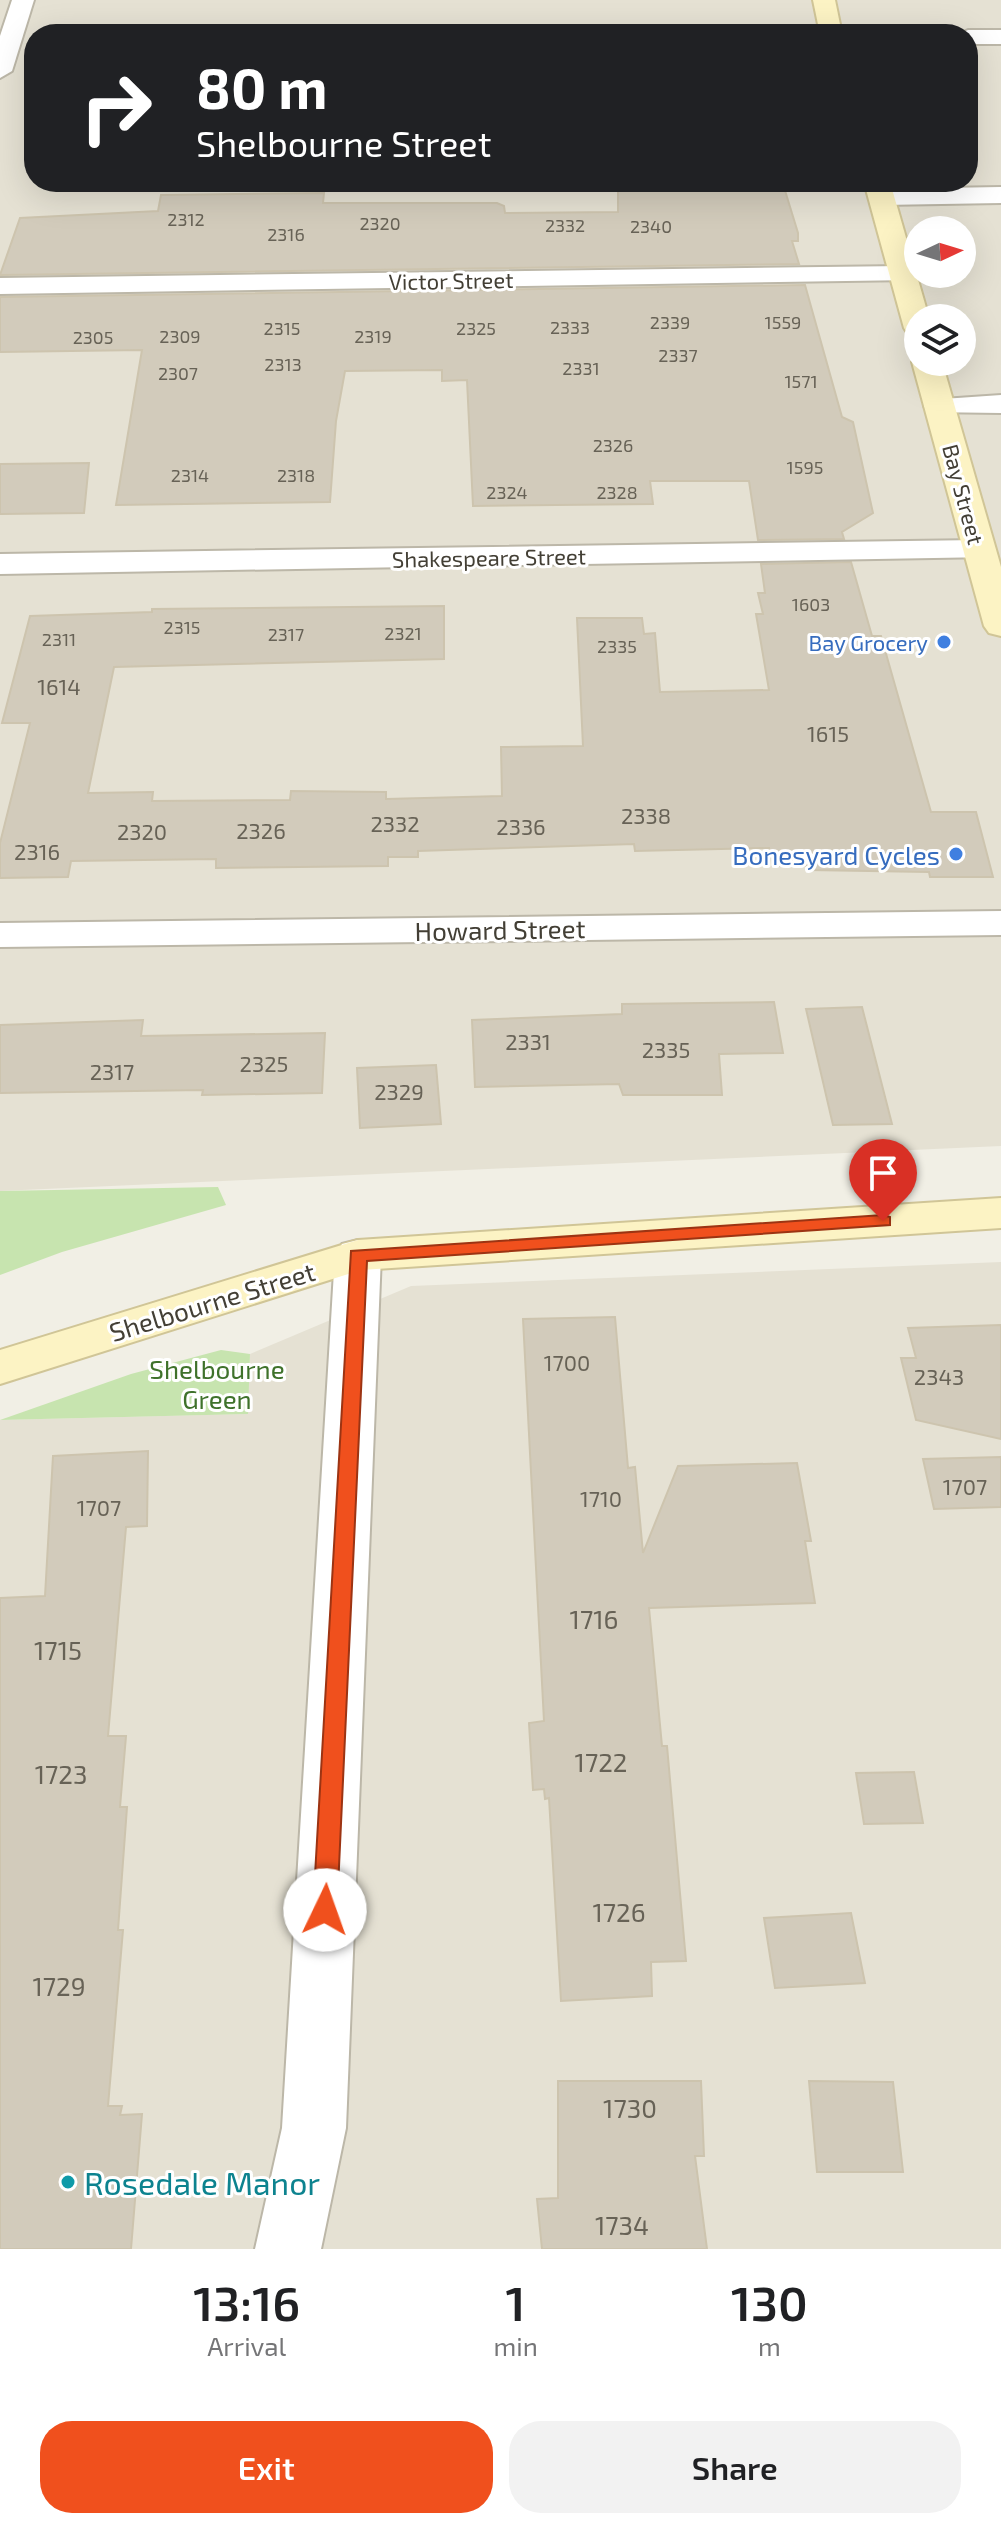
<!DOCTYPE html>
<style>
:root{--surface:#fff;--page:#f2f2f2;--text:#202124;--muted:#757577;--accent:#f0501d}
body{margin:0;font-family:"Exo 2",sans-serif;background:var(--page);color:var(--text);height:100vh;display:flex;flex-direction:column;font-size:30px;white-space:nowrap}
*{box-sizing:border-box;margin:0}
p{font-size:26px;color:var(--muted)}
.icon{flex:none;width:44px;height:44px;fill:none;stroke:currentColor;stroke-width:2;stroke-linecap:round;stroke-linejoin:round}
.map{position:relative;height:2249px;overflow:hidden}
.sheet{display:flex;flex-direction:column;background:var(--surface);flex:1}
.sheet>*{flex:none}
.top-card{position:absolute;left:24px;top:24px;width:954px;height:168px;border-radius:32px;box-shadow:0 8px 32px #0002;background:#202124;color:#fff;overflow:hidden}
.needle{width:52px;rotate:86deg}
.fabs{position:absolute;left:904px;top:216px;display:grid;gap:16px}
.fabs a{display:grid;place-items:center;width:72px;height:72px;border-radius:50%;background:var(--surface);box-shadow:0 8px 32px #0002;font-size:40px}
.pin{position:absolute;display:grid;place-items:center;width:68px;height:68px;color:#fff;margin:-82px -34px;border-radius:50% 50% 50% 0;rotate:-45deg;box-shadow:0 0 8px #0007}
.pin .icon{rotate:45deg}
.me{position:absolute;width:88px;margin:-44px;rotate:3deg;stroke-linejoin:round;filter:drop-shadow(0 0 6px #0008)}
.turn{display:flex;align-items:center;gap:28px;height:168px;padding:0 40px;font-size:36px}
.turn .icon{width:104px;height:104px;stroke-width:2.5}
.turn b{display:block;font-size:56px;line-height:68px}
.eta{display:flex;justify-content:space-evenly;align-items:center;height:136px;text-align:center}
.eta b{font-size:48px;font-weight:600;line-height:56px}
.cta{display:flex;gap:16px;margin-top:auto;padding:16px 40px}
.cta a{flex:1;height:92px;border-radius:32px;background:var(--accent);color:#fff;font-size:32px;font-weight:600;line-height:92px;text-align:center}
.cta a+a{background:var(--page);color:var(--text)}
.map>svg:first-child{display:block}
.residential{fill:#e5e1d3;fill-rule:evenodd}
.green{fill:#c7e4af}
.building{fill:#d2cbbb;stroke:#cdc4ae;stroke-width:2}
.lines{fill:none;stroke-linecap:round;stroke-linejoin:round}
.minor-casing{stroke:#bcb7a8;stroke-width:4}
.secondary-casing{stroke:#d0c597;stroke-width:4}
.minor{fill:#fff;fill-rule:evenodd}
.secondary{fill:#fcf3c4;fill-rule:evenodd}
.route{fill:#f0501d;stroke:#9c3413;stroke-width:2}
.shop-dot{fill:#3f7fe0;stroke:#fff;stroke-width:3}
.culture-dot{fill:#0f9aa8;stroke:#fff;stroke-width:3}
.labels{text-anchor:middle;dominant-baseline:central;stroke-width:6;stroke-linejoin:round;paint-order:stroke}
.far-number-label{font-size:18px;fill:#676256}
.far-street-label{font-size:22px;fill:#433f35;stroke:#fff}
.far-shop-label{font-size:22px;fill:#366cbe;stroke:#fff;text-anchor:end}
.number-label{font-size:22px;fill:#676256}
.shop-label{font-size:26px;fill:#366cbe;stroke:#fff;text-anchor:end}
.street-label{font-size:26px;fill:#433f35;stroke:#fff}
.park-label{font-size:26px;fill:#3f722b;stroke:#fff}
.near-number-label{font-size:26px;fill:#676256}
.near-culture-label{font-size:32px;fill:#0d838f;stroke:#fff;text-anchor:start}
</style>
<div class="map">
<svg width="1001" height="2249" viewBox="0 0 1001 2249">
<rect width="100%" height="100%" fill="#f1efe5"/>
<g class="residential">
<path d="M0,0H1001V1146L0,1191ZM34,34H968V182H34ZM918,230H962V274H918ZM918,318H962V362H918Z"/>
<polygon points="1001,1262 1001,2249 0,2249 0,1420 247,1414 250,1354 411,1286"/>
</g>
<g class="green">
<polygon points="218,1187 226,1205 62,1252 0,1275 0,1191"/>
<polygon points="221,1350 250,1354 248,1414 0,1420 131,1374"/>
</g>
<g class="building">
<polygon points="783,184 798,233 798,241 792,241 799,264 0,275 20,218 158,211 161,195 324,193 323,203 497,203 504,206 505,213 618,212 618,189"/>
<polygon points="805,285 842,417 853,422 873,513 842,532 844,539 758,540 749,481 650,481 653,504 473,506 467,380 442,381 442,370 345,371 336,421 330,502 116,505 142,350 0,352 0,297"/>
<polygon points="89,463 84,513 0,514 0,464"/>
<polygon points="851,562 872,636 881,636 931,812 976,812 993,877 930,877 929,872 809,870 808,866 772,866 769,848 635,851 634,844 418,851 418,857 388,857 388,866 216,868 216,859 71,861 68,877 0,878 0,843 30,723 2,723 30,616 152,612 152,609 444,606 444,659 114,667 88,793 153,792 152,801 290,800 291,791 386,792 386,799 502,796 501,747 583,746 577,618 642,618 644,634 655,633 660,692 769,690 756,614 763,614 758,593 765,593 761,564"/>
<polygon points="774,1002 783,1053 719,1054 722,1095 623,1095 619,1084 475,1087 472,1020 622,1014 622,1004"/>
<polygon points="862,1007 892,1124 833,1125 806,1009"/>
<polygon points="143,1020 141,1036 325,1033 322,1093 202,1095 203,1090 0,1093 0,1025"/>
<polygon points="436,1065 441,1124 360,1128 357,1068"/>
<polygon points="615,1317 628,1468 635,1467 643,1553 678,1466 797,1463 811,1541 805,1541 815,1603 649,1608 662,1746 667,1746 686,1961 651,1962 652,1996 561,2001 549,1798 545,1799 544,1789 533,1790 529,1723 544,1721 523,1319"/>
<polygon points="1001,1325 1001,1439 916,1420 901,1358 916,1358 908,1328"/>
<polygon points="148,1451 147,1526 126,1527 108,1736 126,1736 120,1807 127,1807 118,1930 123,1930 108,2106 122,2106 120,2115 142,2114 131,2249 0,2249 0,1598 45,1596 53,1456"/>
<polygon points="1001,1457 1001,1507 934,1509 923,1459"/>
<polygon points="914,1772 923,1823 864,1824 856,1773"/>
<polygon points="851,1913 865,1983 775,1988 764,1918"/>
<polygon points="558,2081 701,2081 704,2156 695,2156 707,2249 542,2249 537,2199 558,2198"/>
<polygon points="809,2081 893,2082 903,2172 817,2172"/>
</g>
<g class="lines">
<g class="minor-casing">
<g id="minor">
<polygon points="12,0 34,0 12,71 0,78 0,36"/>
<polygon points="968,30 1001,30 1001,44 968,44 968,34 959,34"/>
<polygon points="1001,187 1001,203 882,205 869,197 882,189"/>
<polygon points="903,266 913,268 917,274 913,280 0,294 0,278"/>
<polygon points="1001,395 1001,413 928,412 924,406 928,400"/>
<polygon points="979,540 991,543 995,550 991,557 0,574 0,554"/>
<polygon points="1001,911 1001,935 0,947 0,923"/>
<polygon points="358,1240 374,1244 381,1255 346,2128 321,2249 255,2249 282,2128 335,1255 342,1244"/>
</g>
</g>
<g class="secondary-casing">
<g id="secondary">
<polygon points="813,0 835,0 842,34 820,34"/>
<polygon points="864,182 890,182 929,318 918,318 918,337 908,334 904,328"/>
<polygon points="918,356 918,362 942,362 1001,567 1001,636 989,633 984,626 912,362"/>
<polygon points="1001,1198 1001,1228 361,1270 0,1384 0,1350 358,1240"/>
</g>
</g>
<use href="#minor" class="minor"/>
<use href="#secondary" class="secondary"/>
</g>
<polygon class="route" points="883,1215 890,1217 890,1225 367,1261 337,1910 333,1917 325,1920 316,1917 313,1910 351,1251"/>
<g class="shop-dot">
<circle cx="944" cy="642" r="8"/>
<circle cx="956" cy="854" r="8"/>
</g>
<circle class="culture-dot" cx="68" cy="2182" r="8"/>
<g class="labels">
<g class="far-number-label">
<text x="186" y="219">2312</text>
<text x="380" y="223">2320</text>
<text x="565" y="225">2332</text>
<text x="651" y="226">2340</text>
<text x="286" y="234">2316</text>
<text x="670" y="322">2339</text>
<text x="783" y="322">1559</text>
<text x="570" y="327">2333</text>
<text x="282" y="328">2315</text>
<text x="476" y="328">2325</text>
<text x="180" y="336">2309</text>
<text x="373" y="336">2319</text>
<text x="93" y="337">2305</text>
<text x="678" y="355">2337</text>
<text x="283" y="364">2313</text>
<text x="581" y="368">2331</text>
<text x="178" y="373">2307</text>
<text x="801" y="381">1571</text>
<text x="613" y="445">2326</text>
<text x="805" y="467">1595</text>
<text x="190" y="475">2314</text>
<text x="296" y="475">2318</text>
<text x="507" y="492">2324</text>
<text x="617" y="492">2328</text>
<text x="811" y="604">1603</text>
<text x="182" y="627">2315</text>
<text x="403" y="633">2321</text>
<text x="286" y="634">2317</text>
<text x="59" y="639">2311</text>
<text x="617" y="646">2335</text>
</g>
<g class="far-street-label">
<text transform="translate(451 280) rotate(-1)">Victor Street</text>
<text transform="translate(964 494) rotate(75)">Bay Street</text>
<text transform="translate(489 557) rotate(-1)">Shakespeare Street</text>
</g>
<g class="far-shop-label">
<text x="928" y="642">Bay Grocery</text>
</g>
<g class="number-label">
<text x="59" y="686">1614</text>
<text x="828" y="733">1615</text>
<text x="646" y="815">2338</text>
<text x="395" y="823">2332</text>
<text x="521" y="826">2336</text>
<text x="261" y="830">2326</text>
<text x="142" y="831">2320</text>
<text x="37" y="851">2316</text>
<text x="528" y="1041">2331</text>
<text x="666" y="1049">2335</text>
<text x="264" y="1063">2325</text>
<text x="112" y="1071">2317</text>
<text x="399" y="1091">2329</text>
<text x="567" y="1362">1700</text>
<text x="939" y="1376">2343</text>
<text x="965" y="1486">1707</text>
<text x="601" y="1498">1710</text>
<text x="99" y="1507">1707</text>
</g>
<g class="shop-label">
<text x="940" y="854">Bonesyard Cycles</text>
</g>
<g class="street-label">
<text transform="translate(500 929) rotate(-1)">Howard Street</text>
<text transform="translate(212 1301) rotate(-17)">Shelbourne Street</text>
</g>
<g class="park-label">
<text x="217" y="1368">Shelbourne<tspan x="217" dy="30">Green</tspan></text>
</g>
<g class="near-number-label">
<text x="594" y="1618">1716</text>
<text x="58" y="1649">1715</text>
<text x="601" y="1761">1722</text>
<text x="61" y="1773">1723</text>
<text x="619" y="1911">1726</text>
<text x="59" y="1985">1729</text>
<text x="630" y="2107">1730</text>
<text x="622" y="2224">1734</text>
</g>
<g class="near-culture-label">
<text x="84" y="2182">Rosedale Manor</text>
</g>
</g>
</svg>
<div class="fabs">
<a><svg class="needle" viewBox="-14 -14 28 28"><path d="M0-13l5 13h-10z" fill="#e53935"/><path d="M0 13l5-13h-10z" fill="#757577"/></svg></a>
<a><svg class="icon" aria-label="layers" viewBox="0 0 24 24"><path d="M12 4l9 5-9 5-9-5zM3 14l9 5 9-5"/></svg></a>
</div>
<div class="pin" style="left:883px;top:1221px;background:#d93025"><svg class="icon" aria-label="arrive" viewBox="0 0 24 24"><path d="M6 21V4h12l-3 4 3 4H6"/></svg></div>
<svg class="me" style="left:325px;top:1910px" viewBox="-20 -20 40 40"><circle r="19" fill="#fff"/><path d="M0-13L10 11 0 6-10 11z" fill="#f0501d"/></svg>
<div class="top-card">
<div class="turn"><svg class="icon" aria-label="right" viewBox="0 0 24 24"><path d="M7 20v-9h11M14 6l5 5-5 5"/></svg><div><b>80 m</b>Shelbourne Street</div></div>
</div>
</div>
<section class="sheet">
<div class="eta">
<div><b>13:16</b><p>Arrival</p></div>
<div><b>1</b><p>min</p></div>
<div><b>130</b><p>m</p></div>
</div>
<div class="cta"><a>Exit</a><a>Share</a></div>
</section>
